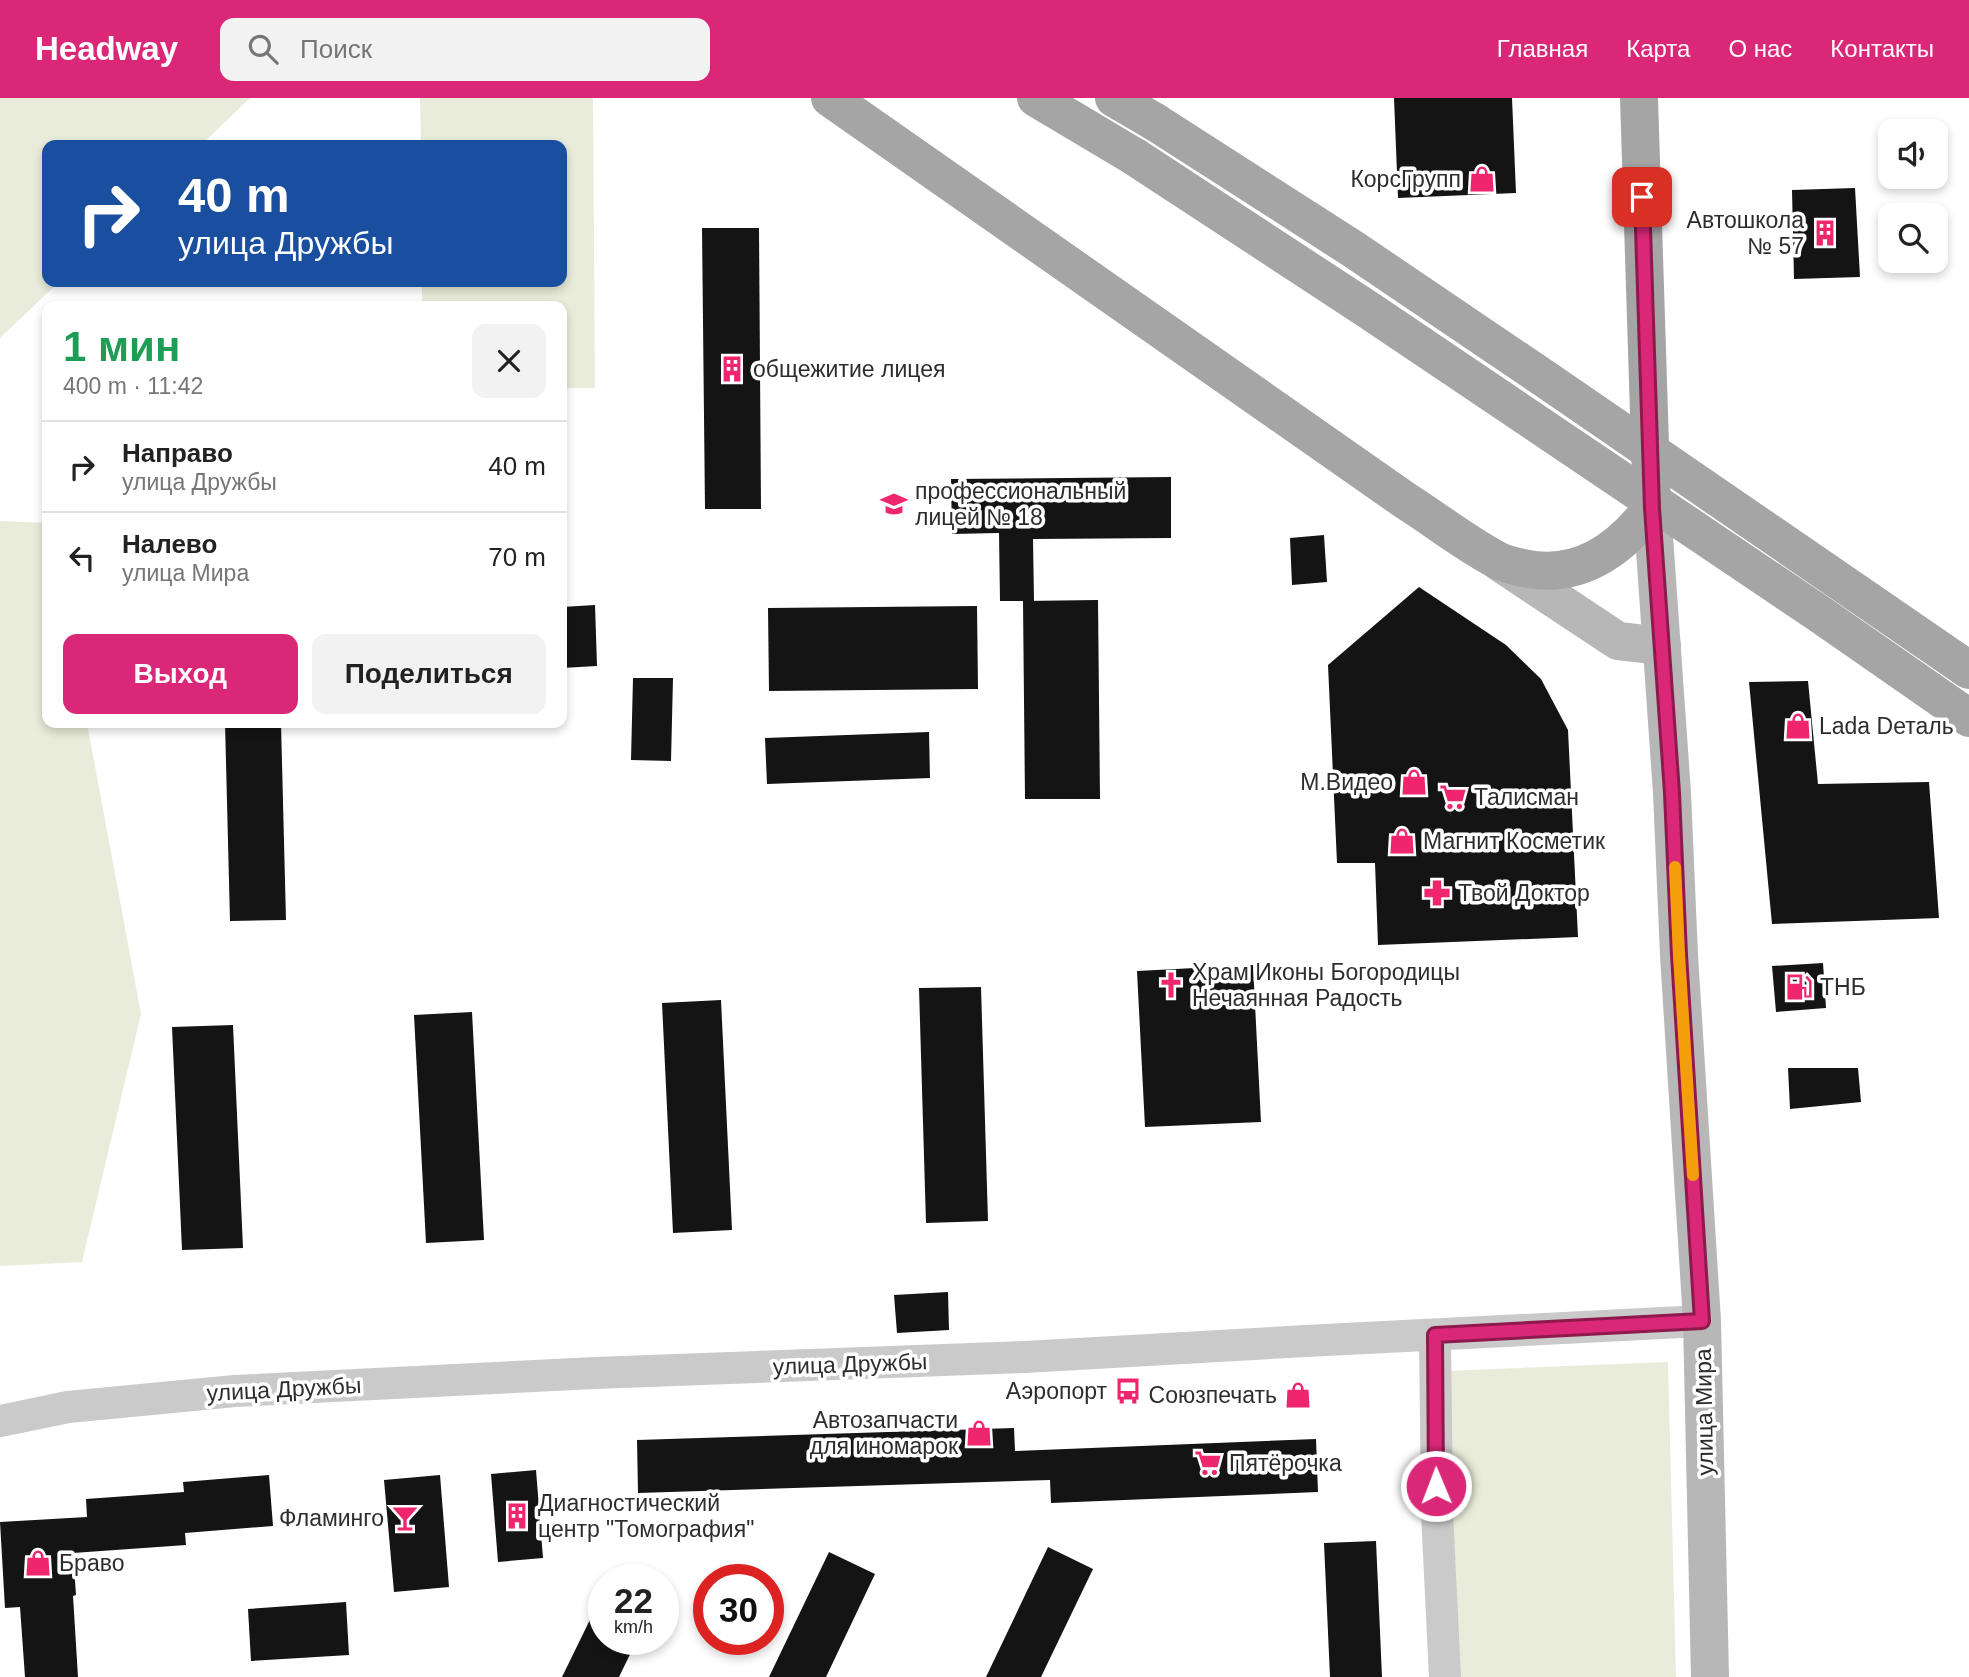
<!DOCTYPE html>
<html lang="ru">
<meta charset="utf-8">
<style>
:root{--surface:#fff;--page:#f2f2f2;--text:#222;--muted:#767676;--line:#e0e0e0;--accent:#db2777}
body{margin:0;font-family:Arial,sans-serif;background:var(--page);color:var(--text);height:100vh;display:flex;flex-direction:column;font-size:26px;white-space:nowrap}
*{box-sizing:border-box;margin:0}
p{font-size:23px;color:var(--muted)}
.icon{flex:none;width:38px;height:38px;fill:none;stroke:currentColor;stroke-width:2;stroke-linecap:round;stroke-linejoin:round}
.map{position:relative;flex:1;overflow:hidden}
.details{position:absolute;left:42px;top:203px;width:525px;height:427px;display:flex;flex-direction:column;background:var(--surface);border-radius:14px;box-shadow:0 4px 10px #0003}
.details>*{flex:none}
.guide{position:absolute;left:42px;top:42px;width:525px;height:147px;border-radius:14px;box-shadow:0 4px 10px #0003;background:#1a4fa0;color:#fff;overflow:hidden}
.buttons{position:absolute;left:1878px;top:21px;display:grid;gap:14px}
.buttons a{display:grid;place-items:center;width:70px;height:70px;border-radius:14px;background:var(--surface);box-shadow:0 4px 10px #0003;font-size:35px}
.speed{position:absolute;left:588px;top:1466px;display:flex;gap:14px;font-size:35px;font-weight:700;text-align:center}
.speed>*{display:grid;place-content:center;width:91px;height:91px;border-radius:50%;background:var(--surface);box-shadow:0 4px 10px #0003;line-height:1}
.speed small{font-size:18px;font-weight:400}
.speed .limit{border:10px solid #d22;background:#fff;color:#111}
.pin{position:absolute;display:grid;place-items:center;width:60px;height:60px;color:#fff;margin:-30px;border-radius:14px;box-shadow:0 4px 10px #0006}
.me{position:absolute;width:77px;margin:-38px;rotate:359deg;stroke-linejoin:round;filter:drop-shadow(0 0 5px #0008)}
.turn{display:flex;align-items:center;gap:24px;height:147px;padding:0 21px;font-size:32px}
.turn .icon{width:91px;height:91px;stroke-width:2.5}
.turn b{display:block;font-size:49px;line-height:60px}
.round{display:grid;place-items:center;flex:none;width:74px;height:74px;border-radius:14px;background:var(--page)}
.summary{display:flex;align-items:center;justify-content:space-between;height:119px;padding:0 21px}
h1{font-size:42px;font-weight:700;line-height:52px;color:#1e9e55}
.primary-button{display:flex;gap:14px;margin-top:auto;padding:14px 21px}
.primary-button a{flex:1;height:80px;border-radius:14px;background:var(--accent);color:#fff;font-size:28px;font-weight:700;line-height:80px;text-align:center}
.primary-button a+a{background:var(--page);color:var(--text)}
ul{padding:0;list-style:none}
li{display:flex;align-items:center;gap:21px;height:91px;padding:0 21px;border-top:2px solid var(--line)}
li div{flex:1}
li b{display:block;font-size:26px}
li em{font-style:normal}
header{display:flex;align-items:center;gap:42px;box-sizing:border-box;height:98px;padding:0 35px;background:var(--accent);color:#fff}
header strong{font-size:33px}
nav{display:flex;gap:38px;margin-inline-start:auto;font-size:24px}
.search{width:490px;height:63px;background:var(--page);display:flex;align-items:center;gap:18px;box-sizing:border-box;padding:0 24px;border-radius:14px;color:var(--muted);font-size:26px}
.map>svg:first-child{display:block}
.green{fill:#e9ecda}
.building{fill:#141414}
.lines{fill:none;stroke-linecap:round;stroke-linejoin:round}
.street{stroke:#cacaca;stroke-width:32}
.secondary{stroke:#b7b7b7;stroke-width:38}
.primary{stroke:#a5a5a5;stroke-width:38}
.primary-bridge{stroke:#a5a5a5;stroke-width:38}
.route-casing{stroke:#8e194d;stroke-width:18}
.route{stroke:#db2777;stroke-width:12}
.slow{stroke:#f59e0b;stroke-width:12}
.labels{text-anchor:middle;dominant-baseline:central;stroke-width:7;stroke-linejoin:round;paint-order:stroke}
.poi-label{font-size:23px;fill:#2d2d2d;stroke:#fff;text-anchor:start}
.street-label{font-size:23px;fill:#2d2d2d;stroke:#fff}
</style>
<header>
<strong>Headway</strong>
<div class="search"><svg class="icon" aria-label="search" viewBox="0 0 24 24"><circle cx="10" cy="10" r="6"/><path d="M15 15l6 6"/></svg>Поиск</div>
<nav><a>Главная</a><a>Карта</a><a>О нас</a><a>Контакты</a></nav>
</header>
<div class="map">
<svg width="1969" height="1579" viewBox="0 0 1969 1579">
<rect width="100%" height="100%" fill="#fff"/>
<g class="green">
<polygon points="0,0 250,0 201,47 47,47 47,184 59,184 0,240"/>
<polygon points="420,0 593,0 595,290 562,290 562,208 422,208 422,184 562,184 562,47 421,47"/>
<polygon points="0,423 47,425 47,625 87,625 141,916 82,1164 0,1168"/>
<polygon points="1668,1264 1676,1579 1460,1579 1446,1273"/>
</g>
<g class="building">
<polygon points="1394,0 1512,0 1516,95 1398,100"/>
<polygon points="1855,90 1860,179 1794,181 1792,92"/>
<polygon points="702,130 759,130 761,411 705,411"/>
<polygon points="1171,379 1171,440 1033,441 1034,503 1000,503 999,435 952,436 951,381"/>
<polygon points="1324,437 1327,484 1292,487 1290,440"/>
<polygon points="1419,489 1506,547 1541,581 1568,632 1578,839 1378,847 1375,765 1337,765 1328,567"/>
<polygon points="1098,502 1100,701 1025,701 1023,503"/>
<polygon points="595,507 597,568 562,570 562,509"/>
<polygon points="977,508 978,591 769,593 768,510"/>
<polygon points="633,580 673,580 671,663 631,662"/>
<polygon points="1808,583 1818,686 1929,684 1939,820 1772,826 1749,584"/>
<polygon points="225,625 281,625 286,822 230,823"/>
<polygon points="929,634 930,680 767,686 765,640"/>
<polygon points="1823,865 1826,910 1776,914 1772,868"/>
<polygon points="1253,867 1261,1024 1145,1029 1137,873"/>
<polygon points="981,889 988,1123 926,1125 919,890"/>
<polygon points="721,902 732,1132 673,1135 662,905"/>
<polygon points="472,914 484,1142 426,1145 414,917"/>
<polygon points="233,927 243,1150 182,1152 172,929"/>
<polygon points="1788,970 1858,970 1861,1004 1790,1011"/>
<polygon points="948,1194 949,1232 897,1235 894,1197"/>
<polygon points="1014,1330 1015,1353 1316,1341 1318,1394 1051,1405 1050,1382 638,1395 637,1342"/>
<polygon points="536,1372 543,1460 498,1464 491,1376"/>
<polygon points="269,1377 273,1428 185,1435 186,1447 73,1455 76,1497 73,1498 78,1579 25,1579 20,1509 5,1510 0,1424 87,1419 86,1401 184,1394 183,1384"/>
<polygon points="440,1377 449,1489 394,1494 384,1382"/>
<polygon points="1376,1443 1382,1579 1330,1579 1324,1445"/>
<polygon points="1048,1449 1093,1471 1041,1579 986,1579"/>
<polygon points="829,1454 875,1476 826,1579 769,1579"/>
<polygon points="604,1493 604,1542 637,1542 619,1579 562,1579"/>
<polygon points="346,1504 349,1557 251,1563 248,1511"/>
</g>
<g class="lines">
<g class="street">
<polyline points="1435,1237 1437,1415 1445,1579"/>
<polyline points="0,1323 68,1309 235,1293 595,1275 1025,1259 1306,1243 1702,1223"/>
</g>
<g class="secondary">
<polyline points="1652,410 1672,695 1679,857 1702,1223 1710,1579"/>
<polyline points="1499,464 1618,543 1662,548"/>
</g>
<g class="primary">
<path d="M830,0L1406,403C1436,422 1465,445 1497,462C1504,466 1514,468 1523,470C1578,482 1619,453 1652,410L1639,0"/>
<polyline points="1036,0 1135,59"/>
<polyline points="1114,0 1155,24"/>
</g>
<g class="primary-bridge">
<polyline points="1155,24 1353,151 1548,283 1969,572"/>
<polyline points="1135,59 1367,211 1821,517 1969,620"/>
</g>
</g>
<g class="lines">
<g class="route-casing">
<polyline id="route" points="1436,1388 1435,1237 1702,1223 1679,857 1672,695 1652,410 1642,99"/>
</g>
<use href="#route" class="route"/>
<polyline class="slow" points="1675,769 1679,857 1693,1077"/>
</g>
<defs>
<g id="shop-bare" transform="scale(2.1)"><path d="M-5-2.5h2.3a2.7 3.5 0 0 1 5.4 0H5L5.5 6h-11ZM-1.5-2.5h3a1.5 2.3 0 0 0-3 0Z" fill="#ef256e" stroke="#fff" stroke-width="2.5" paint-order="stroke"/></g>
<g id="building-bare" transform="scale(2.1)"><path d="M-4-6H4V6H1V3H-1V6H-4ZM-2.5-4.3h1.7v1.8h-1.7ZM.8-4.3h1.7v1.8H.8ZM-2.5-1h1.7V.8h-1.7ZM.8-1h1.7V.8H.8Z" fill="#ef256e" stroke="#fff" stroke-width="2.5" paint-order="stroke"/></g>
<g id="university-bare" transform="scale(2.1)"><path d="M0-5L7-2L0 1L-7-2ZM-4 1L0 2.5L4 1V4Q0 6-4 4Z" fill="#ef256e" stroke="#fff" stroke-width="2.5" paint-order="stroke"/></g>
<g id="supermarket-bare" transform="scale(2.1)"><path d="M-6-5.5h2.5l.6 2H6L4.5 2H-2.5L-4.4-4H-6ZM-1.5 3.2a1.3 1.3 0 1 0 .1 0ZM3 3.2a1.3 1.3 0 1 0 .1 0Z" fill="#ef256e" stroke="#fff" stroke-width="2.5" paint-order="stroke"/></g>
<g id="pharmacy-bare" transform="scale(2.1)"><path d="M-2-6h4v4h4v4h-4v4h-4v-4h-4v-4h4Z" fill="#ef256e" stroke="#fff" stroke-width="2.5" paint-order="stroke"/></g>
<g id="church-bare" transform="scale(2.1)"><path d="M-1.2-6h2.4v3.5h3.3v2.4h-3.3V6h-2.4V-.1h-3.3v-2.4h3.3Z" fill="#ef256e" stroke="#fff" stroke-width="2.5" paint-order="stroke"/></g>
<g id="fuel-bare" transform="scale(2.1)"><path d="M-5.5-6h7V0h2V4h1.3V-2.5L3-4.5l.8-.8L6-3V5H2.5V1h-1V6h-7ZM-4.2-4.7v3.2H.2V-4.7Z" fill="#ef256e" stroke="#fff" stroke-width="2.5" paint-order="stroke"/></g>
<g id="bus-bare" transform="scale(2.1)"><path d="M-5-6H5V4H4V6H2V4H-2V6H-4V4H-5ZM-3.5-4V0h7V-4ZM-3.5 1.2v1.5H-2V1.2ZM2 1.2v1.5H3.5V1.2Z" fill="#ef256e" stroke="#fff" stroke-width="2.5" paint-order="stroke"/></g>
<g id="bar-bare" transform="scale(2.1)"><path d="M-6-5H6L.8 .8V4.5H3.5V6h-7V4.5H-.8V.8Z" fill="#ef256e" stroke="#fff" stroke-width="2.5" paint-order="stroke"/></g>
</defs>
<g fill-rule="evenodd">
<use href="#shop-bare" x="1482" y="81"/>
<use href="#building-bare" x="1825" y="135"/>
<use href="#building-bare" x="732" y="271"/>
<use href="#university-bare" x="894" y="406"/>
<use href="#shop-bare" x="1798" y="628"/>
<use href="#shop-bare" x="1414" y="684"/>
<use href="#supermarket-bare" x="1453" y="699"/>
<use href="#shop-bare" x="1402" y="743"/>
<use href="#pharmacy-bare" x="1437" y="795"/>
<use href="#church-bare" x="1171" y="887"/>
<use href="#fuel-bare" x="1799" y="889"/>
<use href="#bus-bare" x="1128" y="1293"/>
<use href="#shop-bare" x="1298" y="1297"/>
<use href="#shop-bare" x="979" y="1335"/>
<use href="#supermarket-bare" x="1208" y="1365"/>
<use href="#building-bare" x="517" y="1418"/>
<use href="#bar-bare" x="405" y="1420"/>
<use href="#shop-bare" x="38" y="1465"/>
</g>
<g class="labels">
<g class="poi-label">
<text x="1461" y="81" text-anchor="end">КорсГрупп</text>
<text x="1804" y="122" text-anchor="end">Автошкола<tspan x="1804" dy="26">№ 57</tspan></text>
<text x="753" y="271">общежитие лицея</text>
<text x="915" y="393">профессиональный<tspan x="915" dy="26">лицей № 18</tspan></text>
<text x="1819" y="628">Lada Dеталь</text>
<text x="1393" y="684" text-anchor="end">М.Видео</text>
<text x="1474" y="699">Талисман</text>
<text x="1423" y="743">Магнит Косметик</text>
<text x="1458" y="795">Твой Доктор</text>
<text x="1192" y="874">Храм Иконы Богородицы<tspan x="1192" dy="26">Нечаянная Радость</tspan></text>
<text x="1820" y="889">ТНБ</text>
<text x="1107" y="1293" text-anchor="end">Аэропорт</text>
<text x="1277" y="1297" text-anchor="end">Союзпечать</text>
<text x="958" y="1322" text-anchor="end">Автозапчасти<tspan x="958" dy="26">для иномарок</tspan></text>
<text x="1229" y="1365">Пятёрочка</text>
<text x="538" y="1405">Диагностический<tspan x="538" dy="26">центр "Томография"</tspan></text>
<text x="384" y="1420" text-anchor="end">Фламинго</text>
<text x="59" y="1465">Браво</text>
</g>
<g class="street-label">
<text transform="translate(850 1266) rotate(-2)">улица Дружбы</text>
<text transform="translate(284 1291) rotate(-3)">улица Дружбы</text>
<text transform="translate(1704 1314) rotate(-91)">улица Мира</text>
</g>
</g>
</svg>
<div class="buttons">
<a><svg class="icon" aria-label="sound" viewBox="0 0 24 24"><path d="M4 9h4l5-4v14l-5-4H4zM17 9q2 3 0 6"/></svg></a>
<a><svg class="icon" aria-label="search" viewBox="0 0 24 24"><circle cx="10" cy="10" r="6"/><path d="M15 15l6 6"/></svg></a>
</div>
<div class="speed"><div>22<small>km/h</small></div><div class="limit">30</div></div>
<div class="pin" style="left:1642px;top:99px;background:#d93025"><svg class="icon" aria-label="arrive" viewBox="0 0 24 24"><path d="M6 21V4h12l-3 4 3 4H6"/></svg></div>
<svg class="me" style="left:1436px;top:1388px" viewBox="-20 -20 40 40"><circle r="17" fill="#db2777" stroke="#fff" stroke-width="3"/><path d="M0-11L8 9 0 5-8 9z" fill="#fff"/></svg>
<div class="guide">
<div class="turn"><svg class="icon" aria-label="right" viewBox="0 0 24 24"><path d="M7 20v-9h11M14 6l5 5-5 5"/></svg><div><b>40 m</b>улица Дружбы</div></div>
</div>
<section class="details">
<div class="summary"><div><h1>1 мин</h1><p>400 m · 11:42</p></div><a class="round"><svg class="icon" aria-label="close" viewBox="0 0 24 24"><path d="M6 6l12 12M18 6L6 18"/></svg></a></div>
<ul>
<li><svg class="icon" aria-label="right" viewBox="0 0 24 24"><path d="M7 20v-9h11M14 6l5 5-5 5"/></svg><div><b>Направо</b><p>улица Дружбы</p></div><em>40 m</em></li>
<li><svg class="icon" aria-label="left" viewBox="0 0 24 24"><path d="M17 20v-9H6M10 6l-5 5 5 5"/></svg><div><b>Налево</b><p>улица Мира</p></div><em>70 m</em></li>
</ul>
<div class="primary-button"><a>Выход</a><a>Поделиться</a></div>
</section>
</div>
